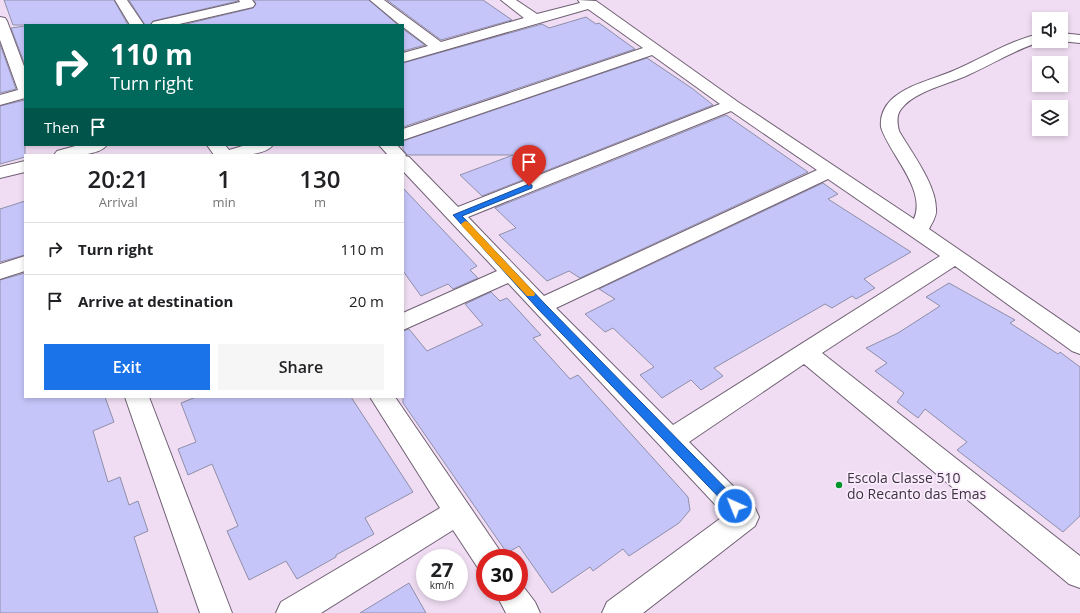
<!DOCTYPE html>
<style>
:root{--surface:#fff;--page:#f6f6f6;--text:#202124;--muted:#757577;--line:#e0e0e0;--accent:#1a73e8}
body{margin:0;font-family:"Open Sans",sans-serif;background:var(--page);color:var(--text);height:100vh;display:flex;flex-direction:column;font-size:15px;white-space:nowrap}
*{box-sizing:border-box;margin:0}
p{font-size:13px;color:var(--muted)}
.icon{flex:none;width:22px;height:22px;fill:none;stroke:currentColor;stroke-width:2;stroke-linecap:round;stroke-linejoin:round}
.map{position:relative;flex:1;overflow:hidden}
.drawer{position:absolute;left:24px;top:154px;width:380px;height:244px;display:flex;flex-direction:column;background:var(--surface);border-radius:0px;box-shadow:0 2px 6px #0003}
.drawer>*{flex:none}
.banner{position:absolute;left:24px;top:24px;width:380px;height:122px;border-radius:0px;box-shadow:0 2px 6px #0003;background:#00695c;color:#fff;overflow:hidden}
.fabs{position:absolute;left:1032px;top:12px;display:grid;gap:8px}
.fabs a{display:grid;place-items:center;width:36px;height:36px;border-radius:0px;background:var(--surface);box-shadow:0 2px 6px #0003;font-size:20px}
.speed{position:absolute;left:416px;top:549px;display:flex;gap:8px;font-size:20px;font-weight:700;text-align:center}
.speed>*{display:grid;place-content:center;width:52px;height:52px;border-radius:50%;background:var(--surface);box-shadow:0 2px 6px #0003;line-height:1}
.speed small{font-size:10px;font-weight:400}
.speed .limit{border:6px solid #d22;background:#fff;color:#111}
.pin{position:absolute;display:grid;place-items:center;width:34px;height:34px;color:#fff;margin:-41px -17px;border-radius:50% 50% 50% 0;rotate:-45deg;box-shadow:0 0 4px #0007}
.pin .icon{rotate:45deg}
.me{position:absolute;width:44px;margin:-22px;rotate:316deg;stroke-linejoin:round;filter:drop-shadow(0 0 3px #0008)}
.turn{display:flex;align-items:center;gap:14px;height:84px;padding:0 20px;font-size:18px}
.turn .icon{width:52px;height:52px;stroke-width:2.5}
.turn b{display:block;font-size:28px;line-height:34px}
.then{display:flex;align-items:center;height:38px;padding:0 20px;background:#0003;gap:8px;font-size:15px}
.eta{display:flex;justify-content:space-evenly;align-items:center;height:68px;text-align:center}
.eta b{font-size:24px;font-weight:600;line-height:28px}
.primary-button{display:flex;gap:8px;margin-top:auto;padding:8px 20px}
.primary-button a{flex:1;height:46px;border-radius:0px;background:var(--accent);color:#fff;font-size:16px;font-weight:600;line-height:46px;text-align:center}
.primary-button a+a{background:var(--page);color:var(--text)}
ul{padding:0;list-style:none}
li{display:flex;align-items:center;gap:12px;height:52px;padding:0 20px;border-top:1px solid var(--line)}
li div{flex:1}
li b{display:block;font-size:15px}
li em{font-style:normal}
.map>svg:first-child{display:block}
.building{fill:#c6c5fa;stroke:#8f8fa8}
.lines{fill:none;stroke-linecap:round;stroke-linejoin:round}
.minor-casing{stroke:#706074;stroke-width:2}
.minor{fill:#fff;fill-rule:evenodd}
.route{fill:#1a73e8;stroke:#114b97}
.slow{fill:#f59e0b}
.poi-dot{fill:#00942a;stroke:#fbebfe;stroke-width:1.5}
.labels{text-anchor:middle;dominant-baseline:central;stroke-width:3.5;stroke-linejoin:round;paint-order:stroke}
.near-poi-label{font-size:14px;fill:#3c353e;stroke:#fbebfe;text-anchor:start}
</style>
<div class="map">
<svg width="1080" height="613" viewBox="0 0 1080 613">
<rect width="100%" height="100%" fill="#f0ddf3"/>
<g class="building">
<polygon points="4,0 114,0 128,25 13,25"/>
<polygon points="129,0 238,0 238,1 153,21 150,25 145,25"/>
<polygon points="254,0 369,0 398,25 182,25 253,8 256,4"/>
<polygon points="387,0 483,0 512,20 441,40"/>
<polygon points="586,17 596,24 599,23 635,49 403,127 403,63 542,24 549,28"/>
<polygon points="25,26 25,65 11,28"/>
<polygon points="403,29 425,45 403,51"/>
<polygon points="0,44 16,89 0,93"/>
<polygon points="647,58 693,89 713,105 482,196 460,175 513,155 407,155 403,149 403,141"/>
<polygon points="25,100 25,157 0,164 0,106"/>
<polygon points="726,115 808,172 580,278 569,271 547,281 499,235 516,228 495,208"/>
<polygon points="823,183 838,194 828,199 911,252 864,279 875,288 856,299 852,296 832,308 825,304 714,368 723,376 701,390 691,380 662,398 640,375 654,367 613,328 605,332 585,314 615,299 599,289"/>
<polygon points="403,188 477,266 470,270 478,278 453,289 448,284 421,296 403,271"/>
<polygon points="25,201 25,255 0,262 0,209"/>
<polygon points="25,273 25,397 105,397 114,422 93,431 108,482 120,477 129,505 138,501 148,531 134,537 158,613 0,613 0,280"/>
<polygon points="949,283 1015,320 1010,323 1058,354 1060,352 1080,367 1080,516 1063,532 957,450 967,442 944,424 925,409 918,418 897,402 904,393 875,371 887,363 866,348 898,333 940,306 926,297"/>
<polygon points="491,292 500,301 507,298 541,335 533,338 570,379 578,375 688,497 690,510 679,523 629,556 623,549 593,571 590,567 552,593 519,546 507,553 403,403 403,331 409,329 427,351 483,325 465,304"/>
<polygon points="196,397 351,397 413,492 365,518 374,534 336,555 336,557 297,579 286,561 249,580 227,531 238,526 212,464 188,475 178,449 196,442 181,403"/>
<polygon points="409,583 426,613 360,613"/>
</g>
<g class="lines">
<g class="minor-casing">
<g id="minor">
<polygon points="115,0 127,0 144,25 130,25"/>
<polygon points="239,0 252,0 255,4 253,7 175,25 151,25 153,22 240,2"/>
<path d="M370,0H384L441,42L524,18L501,0H516L537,14L580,3L578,0L596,1L738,102L914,219C927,189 889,154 881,127C880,117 884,107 891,100C908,84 935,79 955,70C983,58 1009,41 1039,34V41H1044C1017,48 993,64 968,75C949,84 915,91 902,108C896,114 897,123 899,131C911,152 936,184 936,209C937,216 932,223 929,229L1080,333V354L1072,351L955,266L822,353L1080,556V588L1069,584L804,364L689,442L755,508L759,517L755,526L643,613H602L607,602L725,515L508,283L403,330V313L497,271L403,171V155H388L379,145H397L406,155L405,156L409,157L458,207L720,104L652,55L403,140V129L643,48L588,9L403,62V53L428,46L403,27V25H400ZM731,111L817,170L544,296L468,217ZM828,179L940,256L673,425L556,308Z"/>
<polygon points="0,17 5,18 7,21 25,69 25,98 0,105 0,95 18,90 0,40"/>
<polygon points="1061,33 1080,35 1080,43 1060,41"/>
<path d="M79,145H107C98,157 68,155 54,155L57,151Z"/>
<path d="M207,145H225L229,150L246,145H273C263,158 229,155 214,155Z"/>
<polygon points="25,161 25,172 0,178 0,167"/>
<polygon points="25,256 25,271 0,279 0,264"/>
<polygon points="125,397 149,397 232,613 200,613"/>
<polygon points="370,397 395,397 498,548 503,558 485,558 485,571 478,568 453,530 321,613 276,613 281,602 440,508"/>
<polygon points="519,581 535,602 540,613 506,613 495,592 519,592"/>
</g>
</g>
<use href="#minor" class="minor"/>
</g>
<polygon class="route" points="529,184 532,185 532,188 462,216 545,304 739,502 741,506 739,510 735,511 731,510 538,309 453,215"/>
<polygon class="slow" points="465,221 468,222 534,292 535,294 534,296 527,296 462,226 461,224"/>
<circle class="poi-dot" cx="839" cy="485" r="4"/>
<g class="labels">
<g class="near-poi-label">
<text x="847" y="477">Escola Classe 510<tspan x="847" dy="16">do Recanto das Emas</tspan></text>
</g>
</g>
</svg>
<div class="fabs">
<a><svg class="icon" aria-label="sound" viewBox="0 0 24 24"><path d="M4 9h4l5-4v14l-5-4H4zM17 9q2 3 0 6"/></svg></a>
<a><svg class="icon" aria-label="search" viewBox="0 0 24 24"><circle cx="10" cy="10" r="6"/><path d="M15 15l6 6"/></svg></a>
<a><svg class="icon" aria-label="layers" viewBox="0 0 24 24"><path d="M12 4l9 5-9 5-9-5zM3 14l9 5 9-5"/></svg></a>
</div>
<div class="speed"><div>27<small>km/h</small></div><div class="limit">30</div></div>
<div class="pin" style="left:529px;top:186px;background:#d93025"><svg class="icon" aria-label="arrive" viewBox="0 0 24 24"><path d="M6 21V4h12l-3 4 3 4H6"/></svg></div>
<svg class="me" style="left:735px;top:506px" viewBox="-20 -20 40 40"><circle r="17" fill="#1a73e8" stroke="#fff" stroke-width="3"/><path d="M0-11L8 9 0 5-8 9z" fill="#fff"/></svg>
<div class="banner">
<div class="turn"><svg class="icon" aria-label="right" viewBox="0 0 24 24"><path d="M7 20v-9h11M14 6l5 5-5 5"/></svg><div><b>110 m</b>Turn right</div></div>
<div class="then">Then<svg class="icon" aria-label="arrive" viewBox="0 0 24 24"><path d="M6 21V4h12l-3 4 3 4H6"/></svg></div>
</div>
<section class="drawer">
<div class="eta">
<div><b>20:21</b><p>Arrival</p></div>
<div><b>1</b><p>min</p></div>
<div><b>130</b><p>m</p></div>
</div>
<ul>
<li><svg class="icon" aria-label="right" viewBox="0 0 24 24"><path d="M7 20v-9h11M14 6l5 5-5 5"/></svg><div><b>Turn right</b></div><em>110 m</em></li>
<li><svg class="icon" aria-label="arrive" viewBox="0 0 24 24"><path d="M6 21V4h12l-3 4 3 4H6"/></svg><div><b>Arrive at destination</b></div><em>20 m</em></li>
</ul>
<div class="primary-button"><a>Exit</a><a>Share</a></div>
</section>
</div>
